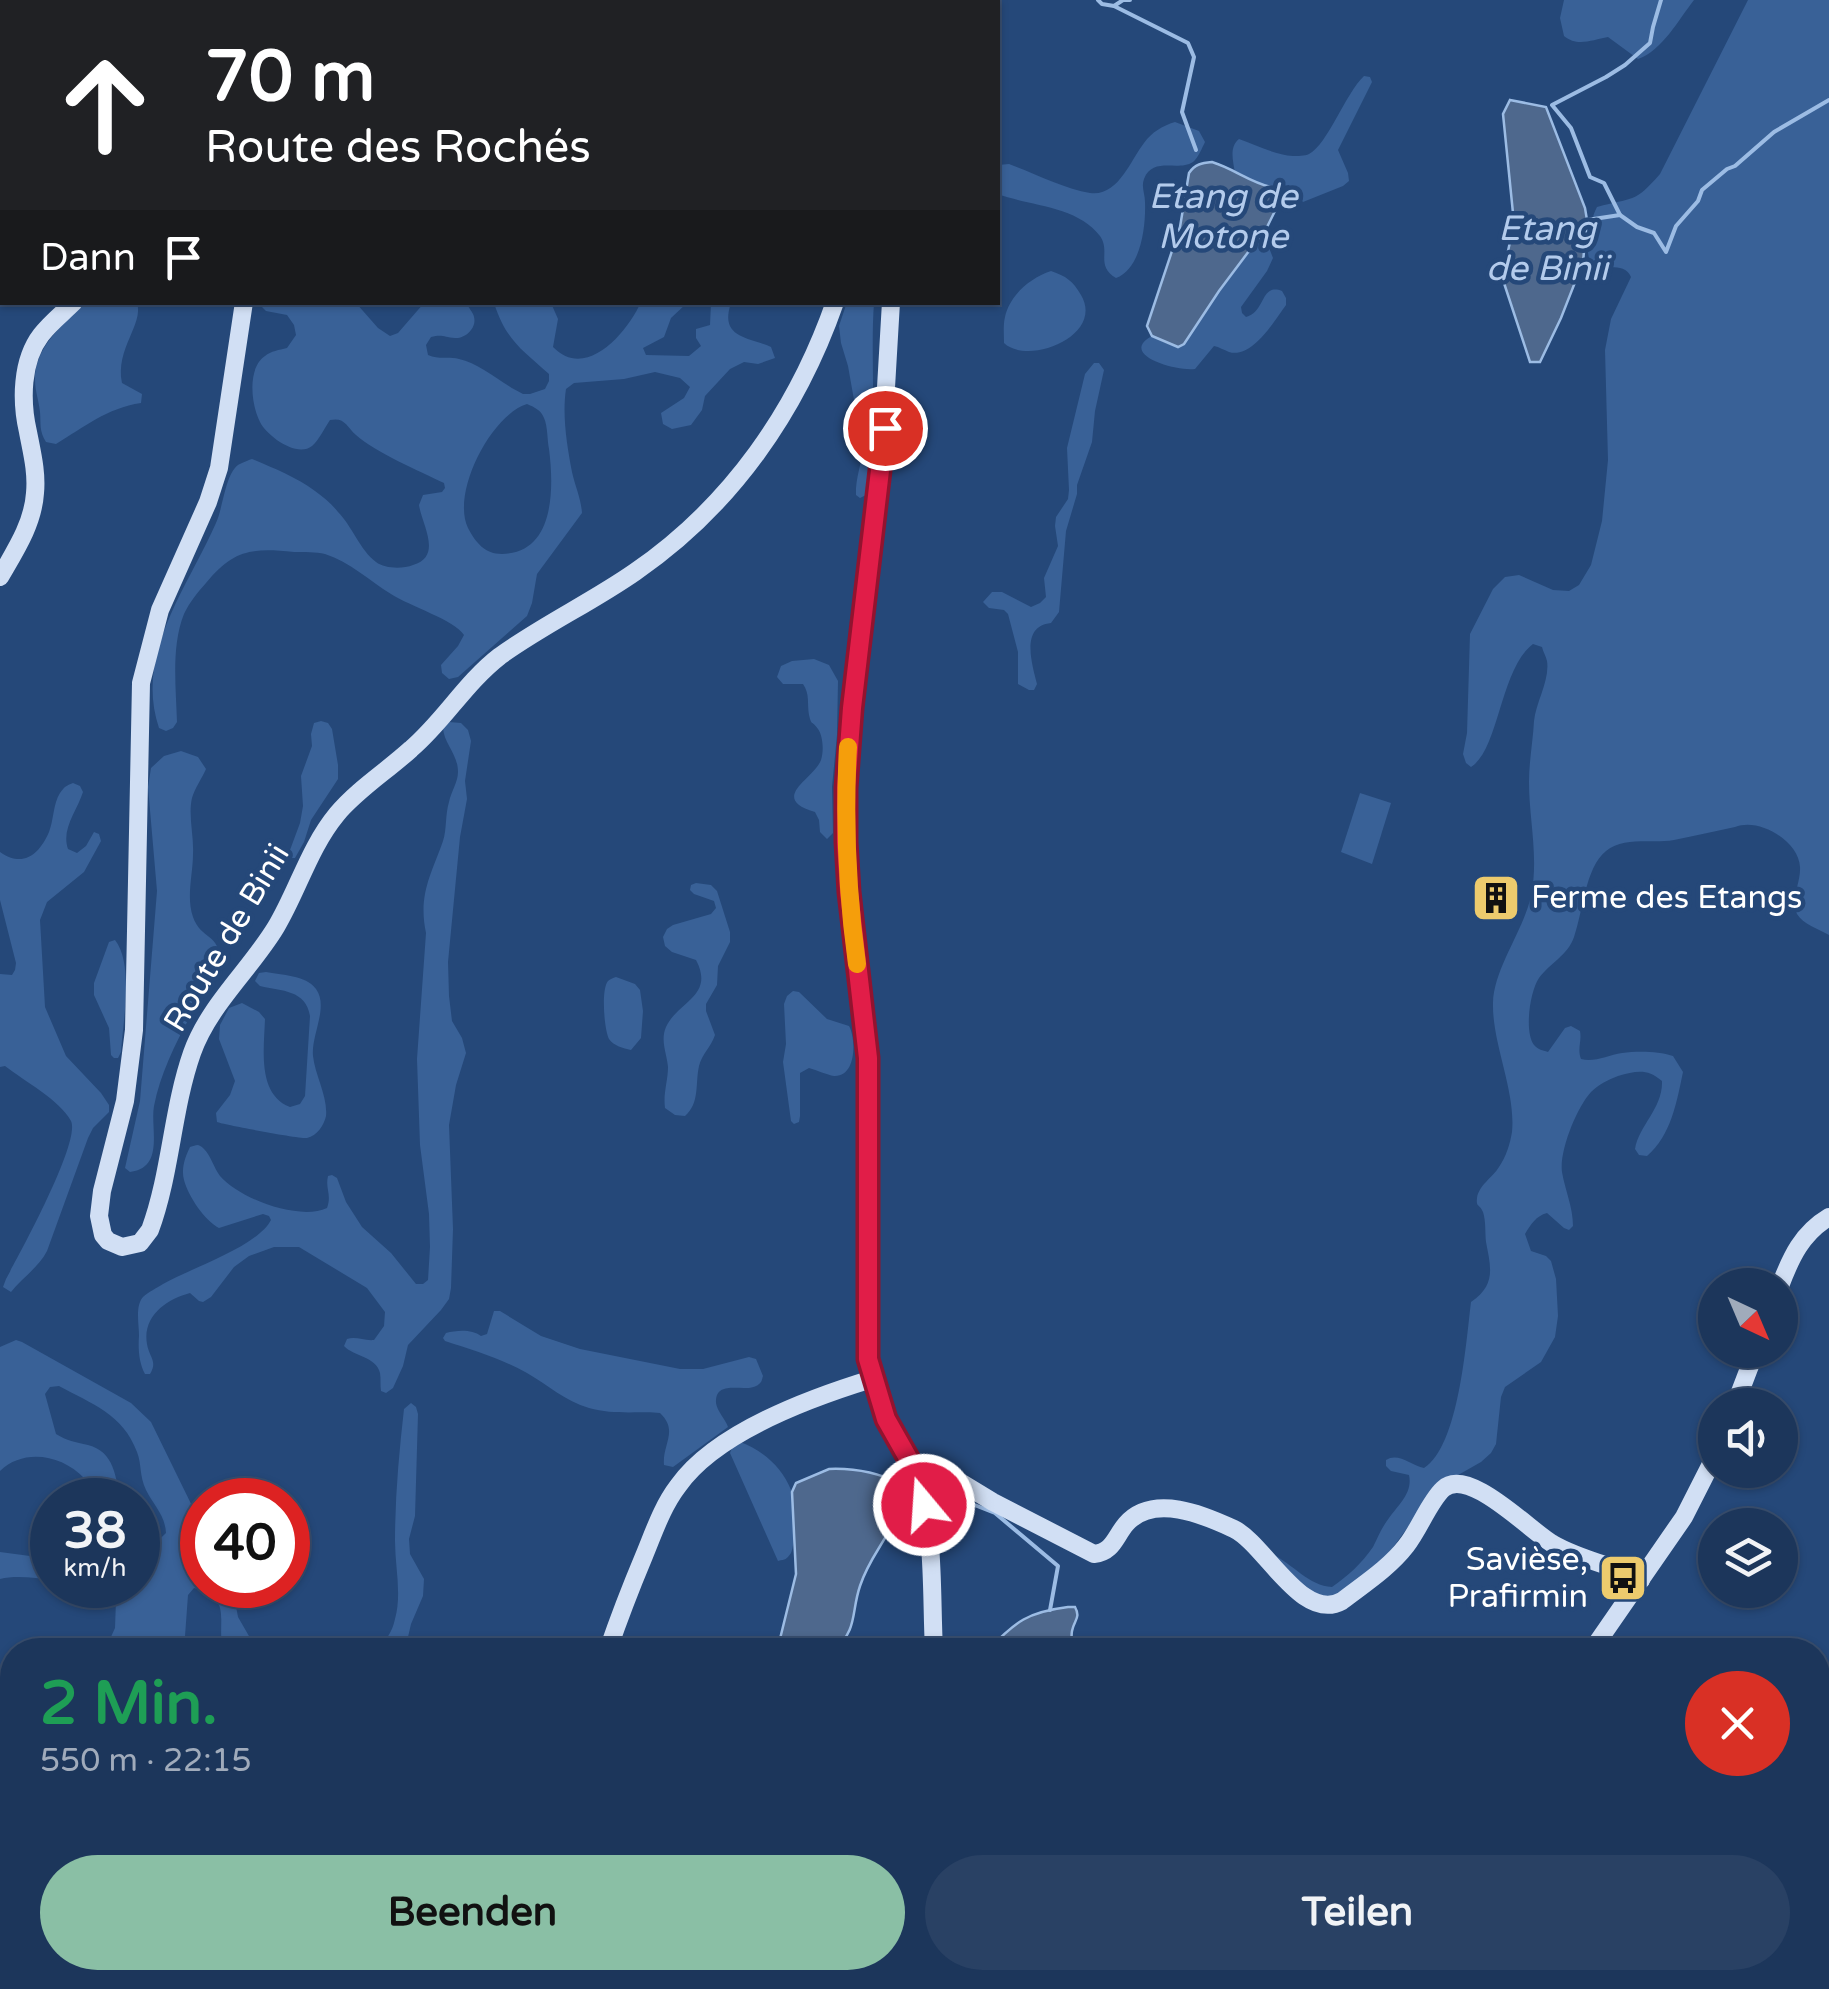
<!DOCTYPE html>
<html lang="de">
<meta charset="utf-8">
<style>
:root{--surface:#1c365b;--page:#294164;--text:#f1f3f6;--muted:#a0abbb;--line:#3a5071;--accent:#8abfa5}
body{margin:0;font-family:"Varela Round",sans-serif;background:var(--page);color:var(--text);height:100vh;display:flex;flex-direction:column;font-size:38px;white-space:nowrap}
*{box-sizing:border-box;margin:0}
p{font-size:32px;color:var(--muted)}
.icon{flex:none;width:55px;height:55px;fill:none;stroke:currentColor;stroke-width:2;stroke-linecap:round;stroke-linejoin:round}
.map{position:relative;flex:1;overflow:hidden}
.sheet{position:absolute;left:0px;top:1638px;width:1830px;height:352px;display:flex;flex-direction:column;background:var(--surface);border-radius:40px 40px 0 0;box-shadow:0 2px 8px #0004,0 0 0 2px var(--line)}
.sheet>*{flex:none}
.guide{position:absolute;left:0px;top:0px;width:1000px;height:305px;box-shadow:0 2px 8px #0004,0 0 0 2px var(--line);background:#202124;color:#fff;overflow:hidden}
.needle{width:65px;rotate:136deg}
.controls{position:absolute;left:1698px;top:1268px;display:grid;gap:20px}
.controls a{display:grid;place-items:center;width:100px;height:100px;border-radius:50%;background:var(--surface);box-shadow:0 2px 8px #0004,0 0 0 2px var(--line);font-size:50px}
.speed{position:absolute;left:30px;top:1478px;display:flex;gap:20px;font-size:50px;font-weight:700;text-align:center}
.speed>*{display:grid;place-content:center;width:130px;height:130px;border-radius:50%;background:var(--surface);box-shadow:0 2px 8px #0004,0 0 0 2px var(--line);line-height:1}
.speed small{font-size:25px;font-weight:400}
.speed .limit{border:15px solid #d22;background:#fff;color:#111}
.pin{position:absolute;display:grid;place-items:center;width:85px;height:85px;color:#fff;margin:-42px;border:5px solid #fff;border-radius:50%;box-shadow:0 2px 10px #0007}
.me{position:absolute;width:110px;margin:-55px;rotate:342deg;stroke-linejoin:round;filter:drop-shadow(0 0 8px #0008)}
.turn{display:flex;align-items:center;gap:35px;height:210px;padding:0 40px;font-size:45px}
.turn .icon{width:130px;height:130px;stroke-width:2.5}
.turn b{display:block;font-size:70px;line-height:85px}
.then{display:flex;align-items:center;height:95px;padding:0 40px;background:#0003;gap:20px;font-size:38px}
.round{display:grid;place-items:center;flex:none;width:105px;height:105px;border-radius:52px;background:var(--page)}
.summary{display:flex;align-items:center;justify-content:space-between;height:170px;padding:0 40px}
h1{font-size:60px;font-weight:800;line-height:75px;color:#1e9e55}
.cta{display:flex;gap:20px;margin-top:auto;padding:20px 40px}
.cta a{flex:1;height:115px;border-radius:60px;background:var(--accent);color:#111;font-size:40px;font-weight:800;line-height:115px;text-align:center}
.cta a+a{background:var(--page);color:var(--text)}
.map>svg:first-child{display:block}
.green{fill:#396197;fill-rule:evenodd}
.water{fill:#4e688d;stroke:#9cbce4;stroke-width:2.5}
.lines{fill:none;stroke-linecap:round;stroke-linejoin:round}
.stream{stroke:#9cbce4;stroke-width:4}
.secondary{stroke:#d1dff4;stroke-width:18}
.route-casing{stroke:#92132f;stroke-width:25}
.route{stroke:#e11d48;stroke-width:18}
.slow{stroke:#f59e0b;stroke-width:18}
.labels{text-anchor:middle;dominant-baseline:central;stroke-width:9;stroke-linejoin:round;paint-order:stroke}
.poi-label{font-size:32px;fill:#fff;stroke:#254879;text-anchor:start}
.street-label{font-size:32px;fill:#fff;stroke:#254879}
.water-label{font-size:35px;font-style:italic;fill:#b3cbec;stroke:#254879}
</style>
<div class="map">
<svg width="1829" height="1989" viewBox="0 0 1829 1989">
<rect width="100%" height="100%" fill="#254879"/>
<g class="green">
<path d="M1564,0H1694C1679,19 1662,51 1638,59L1608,37C1592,40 1577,47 1564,36L1560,18Z"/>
<path d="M1748,0H1829V935C1818,929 1803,924 1797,914C1790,899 1801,883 1800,867C1799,842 1760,817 1735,827C1715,831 1695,836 1674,840C1653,844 1624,836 1606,851C1585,868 1583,912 1574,937C1568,955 1550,963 1539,978C1530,991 1524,1032 1534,1045C1539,1050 1542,1050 1548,1052L1565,1028L1571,1026L1580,1031C1582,1041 1577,1049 1581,1059C1594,1063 1608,1055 1622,1053C1637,1051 1658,1051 1673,1056L1683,1072C1677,1101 1671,1136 1647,1156L1639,1155L1635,1149C1639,1125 1663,1108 1662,1081C1647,1068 1636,1071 1618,1076C1608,1080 1599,1084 1591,1092C1577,1107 1559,1151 1562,1172C1565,1190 1573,1207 1573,1226L1569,1230L1564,1228L1547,1213C1536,1216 1531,1224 1525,1234L1531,1251L1546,1256L1551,1261L1556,1279L1558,1316L1555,1337L1541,1362L1505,1387L1501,1397L1496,1444L1491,1453L1481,1462L1437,1487L1386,1557L1348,1592L1317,1599L1272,1554C1293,1564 1309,1586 1332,1587C1348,1576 1362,1563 1373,1547C1378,1537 1382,1527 1389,1518C1398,1505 1413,1493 1409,1475L1391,1471L1386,1466V1460C1398,1452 1411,1465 1424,1468C1459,1446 1466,1342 1471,1302C1496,1285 1491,1268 1486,1242C1485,1233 1486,1221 1483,1212C1479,1203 1476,1208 1477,1198C1479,1185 1493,1177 1499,1167C1506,1157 1510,1144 1512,1132C1516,1091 1492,1044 1493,1003C1494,968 1523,932 1531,896C1539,857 1529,820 1529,782C1529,761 1533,741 1534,721C1536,702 1550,680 1547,661C1546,656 1543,652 1542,647L1533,644C1500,669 1499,750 1471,767L1466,763L1463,754L1467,733L1470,634L1493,589L1505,577L1519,575L1553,590L1569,591L1579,585L1591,565L1602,521L1608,460L1605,350L1611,319L1631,277C1621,253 1581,288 1589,238C1591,227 1592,216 1597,207C1633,197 1634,204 1660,174Z"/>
<path d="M1364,76L1370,77L1372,82L1338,150L1348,173L1349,181L1343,186L1303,202L1289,185C1266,188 1255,185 1235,173C1233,161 1229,147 1239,139C1256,145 1275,155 1293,156C1297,156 1305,156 1309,154C1328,144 1345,94 1364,76Z"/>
<path d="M1175,122L1199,131L1205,142C1202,148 1198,158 1193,162C1178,172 1153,156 1144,179C1141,187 1145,194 1145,202C1146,226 1141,269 1116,278C1095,265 1111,252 1100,236C1078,206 1030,206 998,194V165L1009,164C1034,173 1065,189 1090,193C1118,197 1130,161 1144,143C1152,132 1162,126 1175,122Z"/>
<path d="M1262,242L1268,245L1273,258L1267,271L1241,307L1242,313L1246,317C1266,312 1260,283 1282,291L1286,298V305C1275,320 1252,359 1229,352C1224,350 1219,347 1214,346L1195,369C1178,372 1117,355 1152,336C1162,341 1173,349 1184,344L1219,291L1254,244Z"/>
<path d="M1051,271C1066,276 1073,281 1081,295C1105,336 1028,366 1004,343C1004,335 1003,325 1005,317C1010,295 1030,278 1051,271Z"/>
<path d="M847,302L874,303C872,330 873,356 873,383C874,418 870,453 868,488L866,495L860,498L856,495C855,477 863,463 862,445L848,366L841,343L839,326Z"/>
<path d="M85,303H137C144,324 115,349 122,383L142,394L141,403C107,408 84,427 56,444L46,442C39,431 41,424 40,412C39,401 35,391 35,380C34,348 64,323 85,303Z"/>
<path d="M261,303H356L378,328L390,336L398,333L424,303H466C467,305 474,314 474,317C477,328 465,339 455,338C444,337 442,334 431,337L426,345L428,355C439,360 448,356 459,359C480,363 503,385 523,394H530L545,389L549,381V374C521,349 506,340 494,303H551L558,319L553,347C586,381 627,333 641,302L687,303L671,318L664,337L643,348L646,355L689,356L701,346L696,338V329L710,325L711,303H731C719,338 748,337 771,347L775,358L758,364L744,362L730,369L705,396L702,410L691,425L672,429L663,424L661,413L684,398L690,387L680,378L655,372L624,379L574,383L566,389C562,415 567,446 572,472C575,486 581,498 582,513L537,574L532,603L527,616L458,677L449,679L442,673L441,665L458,646L464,635C455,620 409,606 391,594C370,581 350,562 325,554C316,552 304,552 294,552C252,548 234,549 206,583C198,592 189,603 184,614C171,646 176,688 177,722L173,728L166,731L159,728C134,654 188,587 216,523C223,508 225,475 238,465C239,464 251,459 252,459C273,468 296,477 315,491C323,497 332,504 338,512C352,526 360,550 376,562C385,569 403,569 413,565C443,556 422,525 419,505L423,495L442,492L445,488L444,483C419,471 375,452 356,435C346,426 345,417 330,420C325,427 319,440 312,446C297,458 267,436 260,422C251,405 247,368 265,356C271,351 279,350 287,348L296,335L294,325L287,315L266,311L261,306ZM527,404C534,407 541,410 544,418C548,427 547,440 549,449C554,488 555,553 502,554C485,554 476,543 468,528C451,493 491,415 527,404Z"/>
<path d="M1094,363H1099L1104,370L1095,411L1092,442L1077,485V494L1066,531L1059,612L1051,623C1020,626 1032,664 1037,684L1034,690H1029L1018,684V652L1008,614L1004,610L989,608L983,602L992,592H1002L1031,607L1040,603L1046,597L1044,578L1058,546L1055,526L1056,517L1068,499L1069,490L1067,448L1085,374Z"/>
<path d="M814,659L829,665L838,681L837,735L832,787L833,833L827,839L820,832L819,820L815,812C768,798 814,779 821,760C824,751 823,736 818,729C811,719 812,727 809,715C807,703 810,694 803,684H783L777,677L781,666L792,661Z"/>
<polygon points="321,721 328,723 332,729 338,765 338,779 311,820 304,842 295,858 292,858 290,850 300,823 303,806 301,776 312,746 311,734 314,723"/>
<path d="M449,722L461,723L468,730L471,741L465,781L467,799L460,837L448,962L449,996L452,1021L462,1038L466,1053L456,1085L449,1125L453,1229L451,1288L449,1299L441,1310L408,1345L403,1366L393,1388L386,1393L381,1391C380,1385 381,1379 380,1373C377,1357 353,1356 344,1346L347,1339C356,1336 364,1341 374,1340L384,1326L385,1312L367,1288L299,1247H274L249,1256L234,1267L211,1297L203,1302L199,1301L190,1293C167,1299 142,1316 147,1344C149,1357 158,1361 150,1374H145C139,1363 138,1349 139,1336C139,1324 135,1306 143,1297C148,1292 157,1288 163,1284C191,1268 257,1247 271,1220L269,1216L263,1214L219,1228C205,1221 188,1196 184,1180C181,1169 185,1157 190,1147C197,1145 198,1143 204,1149C211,1156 214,1168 220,1176C240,1199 299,1221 327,1208C332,1194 325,1189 328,1176L332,1175L337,1178L346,1202L362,1227L391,1253L416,1284H423L428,1280L430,1247L429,1214L420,1145L417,1059L426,933C418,895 431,875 443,841C447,829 445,815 449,802C451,792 458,782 458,772C458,754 444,744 443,728Z"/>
<path d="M181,751L198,757L206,769C202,778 195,788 192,798C188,815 194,836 193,854C193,874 186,897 193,917C201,940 220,933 220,962C196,1008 164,1055 154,1106C150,1128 165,1168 130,1172L125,1168L140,1101L157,891L148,787L151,768L164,756Z"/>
<path d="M73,783L80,786L83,792C77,811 61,829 68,849L77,853L86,846L94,832L99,834L101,841L84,872L47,902L40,920L45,1007L66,1056L101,1093L109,1105V1112L93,1128L88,1138L47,1251C39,1267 22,1278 11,1292L3,1287L6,1279C19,1255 81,1142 71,1121C60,1100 24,1081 5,1066L0,1067V974L12,975L15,970L16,963L0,900V852C23,868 39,855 49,832C54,819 53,804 60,793C65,786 66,786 73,783Z"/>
<polygon points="1360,793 1391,803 1372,864 1341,852"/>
<path d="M696,883L711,885L717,891L730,932V942L718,966L717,985L706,1004V1011L715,1035C711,1047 702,1054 699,1066C695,1084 700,1103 685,1116L675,1115L665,1108C663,1093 668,1081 668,1067C667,1054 660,1041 666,1027C678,1001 715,996 696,960L672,952L665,946L663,937L667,929L673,925L711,914L716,908L714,901L694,894L690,890L691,885Z"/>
<path d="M115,940C134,964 123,1022 121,1052L118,1058H114L111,1055L109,1028L94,995V983L109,942Z"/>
<path d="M266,972C281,975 306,975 316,989C329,1007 311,1035 313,1056C315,1075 328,1097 326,1116C324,1125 317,1136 307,1138C301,1139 225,1125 217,1122L216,1113L230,1095L235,1081L219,1039L220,1025L229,1008L242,1003L259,1012L265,1019C264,1049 257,1094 290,1107L300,1104L305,1096L310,1016C306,990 282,991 260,986L255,981L259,973Z"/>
<path d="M616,977L635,984L640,990L643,1011L641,1038L631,1050C623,1048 614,1046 609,1039C604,1029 601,989 608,981C610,979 613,978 616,977Z"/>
<path d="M793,991L799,992L827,1019L849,1026C856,1038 857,1077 834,1076C827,1075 817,1070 809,1068L800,1073V1116L799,1122L794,1124L791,1121L783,1062L786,1044L784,1004L787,996Z"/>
<path d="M494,1311H500L541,1336L580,1349L680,1369H703L749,1357L756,1359L763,1376C762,1379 762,1382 759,1384C748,1395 715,1377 716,1403C717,1411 726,1420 728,1427L673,1467L664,1465C662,1444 679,1431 660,1413C636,1411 613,1415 589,1408C565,1401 548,1385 527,1373C502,1359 473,1350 445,1341L443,1338L446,1333C457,1330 472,1329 481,1336L487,1334Z"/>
<path d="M16,1340L22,1342L131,1403L151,1422L197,1516L202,1522V1585H232L238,1617L257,1650H223C216,1620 234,1599 194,1588L188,1595L184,1650H105L115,1628L116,1600L106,1589L82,1585H138V1540C149,1543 158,1542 166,1533C165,1515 154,1506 146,1490C139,1475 142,1465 137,1452C123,1414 92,1404 59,1386L50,1387L45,1394L56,1434C67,1441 75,1442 88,1445C115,1452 115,1477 121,1500H82L85,1490L84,1478C62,1455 24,1448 0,1471V1347Z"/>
<path d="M411,1403L416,1407L418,1414L415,1516L409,1539L410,1554L424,1579L423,1596L411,1624L405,1650H374C386,1641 392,1633 395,1619C402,1594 395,1567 395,1541C395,1497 399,1453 404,1409Z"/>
<path d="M740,1442C762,1450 782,1467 791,1490C795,1501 796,1543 791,1553C786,1560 786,1559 778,1561L730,1453L732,1448Z"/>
<path d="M0,1552L30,1556L52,1563V1580C36,1578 16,1575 0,1579Z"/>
<polygon points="1818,1845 1829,1857 1829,1989 1810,1989 1810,1978 1818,1978"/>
<polygon points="661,1978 814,1978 811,1989 662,1989"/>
</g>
<g class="water">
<polygon points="1510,100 1546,107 1585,208 1587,220 1583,262 1561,318 1540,362 1530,362 1504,283 1507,256 1514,223 1503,114"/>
<path d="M1212,162C1235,169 1252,184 1275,188L1282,197L1267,227L1219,291L1184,344L1178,347L1152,336L1147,326L1180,227L1189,173C1195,164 1202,163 1212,162Z"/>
<path d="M829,1469C854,1468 879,1473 901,1484C900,1532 873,1546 860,1586C851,1612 858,1630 834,1650H781L779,1643L796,1574L792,1492L796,1483Z"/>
<path d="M1068,1607H1075C1081,1618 1074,1620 1072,1631C1071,1636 1072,1644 1073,1650H988C1016,1621 1028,1612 1068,1607Z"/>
<polygon points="12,1840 12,1963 0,1962 0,1865"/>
</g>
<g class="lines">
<g class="stream">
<polyline points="1098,0 1102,4 1114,6 1123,0 1130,0"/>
<polyline points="1114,6 1188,43 1194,57 1182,112 1196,150"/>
<polyline points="1620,215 1604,183 1590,177 1571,128 1552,105 1606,77 1625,65 1650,43 1653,27 1661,0"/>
<polyline points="1587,220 1620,215 1637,227 1654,233 1666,252 1676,226 1698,201 1702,190 1727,169 1735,166 1774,132 1829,100"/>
<polyline points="925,1487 938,1484 948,1493 966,1496 972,1504 995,1513 1058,1566 1050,1610"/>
<polyline points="901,1492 916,1489"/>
</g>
<g class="secondary">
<polyline points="308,2 309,0"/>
<polyline points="894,2 895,0"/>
<path d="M244,302L219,468L208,502L160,610L141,683L134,1030L125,1101L102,1191L99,1216L103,1235L108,1241L122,1247L140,1243L150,1230C171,1173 172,1110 192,1053C209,1005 250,970 276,927C298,890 309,848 337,814C358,789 387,771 411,749C444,721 465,683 500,656C543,625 592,602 635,572C731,506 797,411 835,302"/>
<path d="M891,302L881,473L855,674L846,788L849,892L868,1058L869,1136L867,1352C869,1374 877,1398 886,1418C896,1440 910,1458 918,1481C935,1534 931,1594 934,1650"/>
<path d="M0,577C15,551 33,524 35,493C37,472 32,453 28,432C21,402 21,361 41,335C50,323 63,313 74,302"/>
<path d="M1780,1286C1791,1257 1802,1233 1829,1217"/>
<polyline points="1735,1405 1756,1350"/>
<path d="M912,1465L919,1464L937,1468L993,1502L1094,1554C1113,1552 1115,1537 1126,1524C1153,1493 1204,1515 1234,1529C1265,1544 1302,1623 1342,1601C1364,1584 1389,1568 1406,1546C1419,1530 1429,1502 1443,1489C1468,1465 1531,1532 1553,1544C1577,1558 1605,1564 1631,1574L1641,1580"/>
<path d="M608,1650C619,1618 631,1587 644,1556C654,1532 662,1507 678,1486C716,1432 810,1398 872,1379"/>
<polyline points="1592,1650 1684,1517 1715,1456"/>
<polyline points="1125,1978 1127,1989"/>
<polyline points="418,1989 426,1978"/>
<polyline points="1218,1989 1228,1978"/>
</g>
</g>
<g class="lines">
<g class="route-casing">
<polyline id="route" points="885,428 852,708 846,788 846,842 849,892 868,1058 868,1359 886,1419 912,1465 924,1505"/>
</g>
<use href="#route" class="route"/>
<path class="slow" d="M848,747C844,820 847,892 857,964"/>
</g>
<defs>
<g id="building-square" transform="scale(2.5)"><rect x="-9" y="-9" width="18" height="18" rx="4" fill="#edcb6d" stroke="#254879"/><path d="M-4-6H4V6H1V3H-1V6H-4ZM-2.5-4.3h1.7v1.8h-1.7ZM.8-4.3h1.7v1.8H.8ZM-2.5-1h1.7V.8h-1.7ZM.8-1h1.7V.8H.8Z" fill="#111"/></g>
<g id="bus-square" transform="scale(2.5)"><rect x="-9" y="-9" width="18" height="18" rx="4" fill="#edcb6d" stroke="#254879"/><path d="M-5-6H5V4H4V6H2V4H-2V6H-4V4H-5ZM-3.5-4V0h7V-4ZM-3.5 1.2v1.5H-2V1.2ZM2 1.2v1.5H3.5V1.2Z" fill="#111"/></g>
</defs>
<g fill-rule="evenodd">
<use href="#building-square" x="1496" y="898"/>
<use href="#bus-square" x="1623" y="1578"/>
</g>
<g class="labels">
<g class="poi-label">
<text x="1531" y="898">Ferme des Etangs</text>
<text x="1588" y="1560" text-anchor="end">Savièse,<tspan x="1588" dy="37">Prafirmin</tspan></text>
</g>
<g class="street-label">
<text transform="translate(227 938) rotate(-59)">Route de Binii</text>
</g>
<g class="water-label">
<text x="1223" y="197">Etang de<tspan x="1223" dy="40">Motone</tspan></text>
<text x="1547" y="229">Etang<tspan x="1547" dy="40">de Binii</tspan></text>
</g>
</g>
</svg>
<div class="controls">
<a><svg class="needle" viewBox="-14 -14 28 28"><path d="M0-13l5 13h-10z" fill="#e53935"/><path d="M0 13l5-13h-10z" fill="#a0abbb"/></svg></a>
<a><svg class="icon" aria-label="sound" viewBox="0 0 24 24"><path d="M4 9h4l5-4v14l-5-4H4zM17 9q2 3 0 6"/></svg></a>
<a><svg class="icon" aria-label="layers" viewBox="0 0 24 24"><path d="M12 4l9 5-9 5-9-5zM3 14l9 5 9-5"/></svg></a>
</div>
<div class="speed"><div>38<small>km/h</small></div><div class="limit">40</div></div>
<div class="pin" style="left:885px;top:428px;background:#d93025"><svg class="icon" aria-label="arrive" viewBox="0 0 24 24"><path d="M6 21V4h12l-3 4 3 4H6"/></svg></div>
<svg class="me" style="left:924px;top:1505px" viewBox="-20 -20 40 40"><circle r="17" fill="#e11d48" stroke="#fff" stroke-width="3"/><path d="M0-11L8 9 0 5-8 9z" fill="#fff"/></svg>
<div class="guide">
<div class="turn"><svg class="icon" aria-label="ahead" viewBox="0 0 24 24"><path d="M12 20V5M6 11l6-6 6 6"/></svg><div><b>70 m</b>Route des Rochés</div></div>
<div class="then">Dann<svg class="icon" aria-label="arrive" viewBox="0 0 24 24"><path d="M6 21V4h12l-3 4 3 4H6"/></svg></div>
</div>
<section class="sheet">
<div class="summary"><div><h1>2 Min.</h1><p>550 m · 22:15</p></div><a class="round" style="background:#d93025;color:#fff"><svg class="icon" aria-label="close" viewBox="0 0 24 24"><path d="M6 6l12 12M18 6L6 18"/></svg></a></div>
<div class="cta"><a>Beenden</a><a>Teilen</a></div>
</section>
</div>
